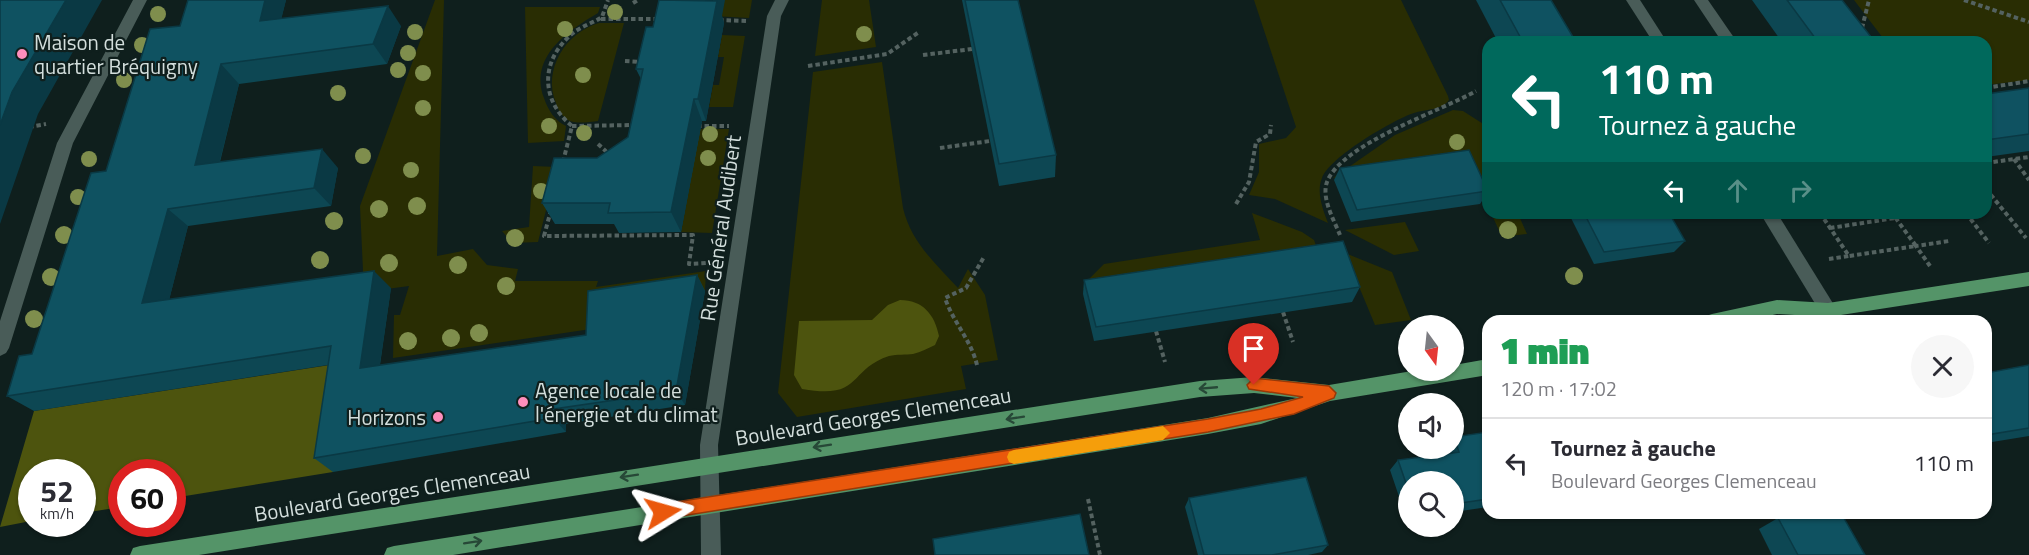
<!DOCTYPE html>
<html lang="fr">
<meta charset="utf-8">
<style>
:root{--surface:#fff;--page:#f7f7f7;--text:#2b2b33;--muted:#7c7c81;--line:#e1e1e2}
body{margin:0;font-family:"Titillium Web",sans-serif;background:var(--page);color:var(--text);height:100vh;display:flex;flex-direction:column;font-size:22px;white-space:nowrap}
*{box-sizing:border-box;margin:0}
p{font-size:20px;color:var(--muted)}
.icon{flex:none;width:33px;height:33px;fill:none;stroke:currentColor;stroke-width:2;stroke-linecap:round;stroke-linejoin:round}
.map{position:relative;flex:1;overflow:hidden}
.details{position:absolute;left:1482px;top:315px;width:510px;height:204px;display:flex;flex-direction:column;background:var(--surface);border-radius:18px;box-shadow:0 2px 4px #0004}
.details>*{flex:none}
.top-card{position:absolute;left:1482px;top:36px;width:510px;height:183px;border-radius:18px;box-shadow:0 2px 4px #0004;background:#00695c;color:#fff;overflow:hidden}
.needle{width:39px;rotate:165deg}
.tools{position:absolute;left:1398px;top:315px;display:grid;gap:12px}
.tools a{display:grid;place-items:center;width:66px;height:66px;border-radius:50%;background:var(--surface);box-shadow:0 2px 4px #0004;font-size:30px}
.speed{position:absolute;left:18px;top:459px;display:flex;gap:12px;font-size:30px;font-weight:700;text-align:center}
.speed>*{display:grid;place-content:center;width:78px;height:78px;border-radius:50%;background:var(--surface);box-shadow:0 2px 4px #0004;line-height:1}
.speed small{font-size:15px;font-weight:400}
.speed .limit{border:9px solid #d22;background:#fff;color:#111}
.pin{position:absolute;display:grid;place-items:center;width:51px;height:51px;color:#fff;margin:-62px -26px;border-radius:50% 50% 50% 0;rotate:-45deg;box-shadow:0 0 6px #0007}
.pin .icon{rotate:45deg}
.me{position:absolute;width:66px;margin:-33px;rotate:82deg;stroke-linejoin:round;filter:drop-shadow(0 0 4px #0008)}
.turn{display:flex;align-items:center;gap:21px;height:126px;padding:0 18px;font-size:27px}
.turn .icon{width:78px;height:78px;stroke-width:2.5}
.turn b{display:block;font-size:42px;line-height:51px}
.lanes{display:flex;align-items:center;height:57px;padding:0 18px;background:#0003;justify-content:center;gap:30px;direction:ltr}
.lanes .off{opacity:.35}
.round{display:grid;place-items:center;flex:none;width:63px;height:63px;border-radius:32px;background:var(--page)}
.summary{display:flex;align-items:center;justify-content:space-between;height:102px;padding:0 18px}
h1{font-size:36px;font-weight:800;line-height:45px;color:#1e9e55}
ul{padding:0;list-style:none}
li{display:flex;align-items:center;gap:18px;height:90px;padding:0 18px;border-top:2px solid var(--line)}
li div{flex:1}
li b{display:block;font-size:22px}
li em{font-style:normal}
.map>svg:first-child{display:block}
.green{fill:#292d03}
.forest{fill:#4d540e}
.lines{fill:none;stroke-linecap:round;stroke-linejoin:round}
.path{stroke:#546260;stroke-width:4;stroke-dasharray:4.5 3;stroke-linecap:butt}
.service{fill:#495c58;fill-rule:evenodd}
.minor{fill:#495c58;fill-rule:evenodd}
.primary{fill:#549468;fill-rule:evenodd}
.tree{fill:#7f8e4d}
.wall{fill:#0d4753}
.shaded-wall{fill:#0a3944}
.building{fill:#0f5261;stroke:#0a3944;stroke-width:1.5}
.oneway{stroke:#274837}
.route{fill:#ea580c;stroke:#983908;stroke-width:1.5}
.slow{fill:#f59e0b}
.poi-dot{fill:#fe8ebc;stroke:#0f1f1d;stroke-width:2}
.labels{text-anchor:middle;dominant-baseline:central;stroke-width:4.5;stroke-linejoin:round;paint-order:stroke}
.poi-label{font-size:21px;fill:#d3dedc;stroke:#0f1f1d;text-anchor:start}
.street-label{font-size:21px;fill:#d3dedc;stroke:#0f1f1d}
</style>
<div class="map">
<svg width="2029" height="555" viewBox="0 0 2029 555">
<rect width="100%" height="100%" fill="#0f1f1d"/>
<g class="green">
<polygon points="435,0 444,0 437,256 473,249 487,265 518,269 515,281 598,281 596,287 706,271 705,291 599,307 598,328 393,358 394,315 400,315 409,286 364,292 360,206"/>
<polygon points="716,0 752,0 749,18 713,16"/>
<polygon points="822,0 869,0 876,47 815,56"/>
<path d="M1254,0H1401L1448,96L1449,100C1441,111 1423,109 1411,114C1390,122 1330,157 1322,178C1316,192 1323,210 1328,223L1275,199L1249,195L1259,172V144L1286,138L1296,127Z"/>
<polygon points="1854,0 2029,0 2029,80 1986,85 1986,42 1886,42"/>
<path d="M525,7H600L598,13C568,31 529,56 544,98C548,110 555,121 566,126L564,141L528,143Z"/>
<path d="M599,23H624L598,121C590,122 578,124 570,121C563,118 558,110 556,103C542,70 566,32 599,23Z"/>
<polygon points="722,35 745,36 733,107 709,107 713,85 719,85 724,57 718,57"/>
<path d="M882,62L903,208C911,242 935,263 958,288L968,269L985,295L998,360L961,366L966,389L797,417L778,393L813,72Z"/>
<polygon points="1453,110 1463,111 1488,127 1488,206 1464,156 1333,178 1395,135"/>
<polygon points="691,129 729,129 712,233 681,232 694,162"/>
<polygon points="533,166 557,167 538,242 512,243 502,231 529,227"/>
<polygon points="1252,213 1302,232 1314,240 1319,254 1083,289 1087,281 1104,264 1260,240"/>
<polygon points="1491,213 1538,213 1519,216 1527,234 1502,237"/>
<polygon points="1405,222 1419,251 1394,255 1345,230"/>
<polygon points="1345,253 1392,272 1411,320 1375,325"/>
</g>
<g class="forest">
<path d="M900,300C923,300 935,315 939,336L935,345C928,348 921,352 913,354C906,355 897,354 889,356C847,370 863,400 802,389L794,375L799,321L872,320L888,305Z"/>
<polygon points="349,362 333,472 173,498 172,472 122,472 121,507 83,513 82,472 32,472 31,521 0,527 34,411"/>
</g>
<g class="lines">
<g class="path">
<polyline points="1964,0 2029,22"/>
<polyline points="633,3 638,0"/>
<polyline points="601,19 659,19"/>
<polyline points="719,20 747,21"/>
<polyline points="1862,28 1869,0"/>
<polyline points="1571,39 1580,38"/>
<polyline points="923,55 972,49"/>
<polyline points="625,61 643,62"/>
<polyline points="808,66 887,54 919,32"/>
<polyline points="1986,88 2029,81"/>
<polyline points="572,126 635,125"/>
<polyline points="697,126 729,126"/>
<polyline points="29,127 46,124"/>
<polyline points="598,144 610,155"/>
<polyline points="940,148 990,141"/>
<polyline points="2014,159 2029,180"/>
<path d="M563,162L572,126C540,100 540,60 573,33C582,26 593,23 602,17L608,0"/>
<polyline points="1986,163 2029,157"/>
<polyline points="1986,189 2026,238"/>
<polyline points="1236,204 1249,182 1256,142 1270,134 1271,125"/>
<polyline points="551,210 544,236 693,235 689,264 707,263"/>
<polyline points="1820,213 1849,256 1916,246 1892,213"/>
<polyline points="1966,213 1989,243"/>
<polyline points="1830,228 1895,218"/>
<path d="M1340,235C1334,220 1321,198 1327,182C1341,144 1441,111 1476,91"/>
<polyline points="1829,259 1849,256"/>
<polyline points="1930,266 1916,246 1949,241"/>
<polyline points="1283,312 1293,342"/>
<polyline points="1156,331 1165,362"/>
<path d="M977,365C971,340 953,322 945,298L966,288L984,257"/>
<polyline points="1088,499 1100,555"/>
</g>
<polygon class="service" points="1694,0 1708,0 1737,42 1722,42"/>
<g class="minor">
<polygon points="133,0 147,0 73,143 9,348 6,353 0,356 0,321 57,143"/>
<polygon points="775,0 789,0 781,16 718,445 721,555 701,555 700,445 767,16"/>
<polygon points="1626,0 1640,0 1667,42 1653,42"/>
<polygon points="1760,213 1777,213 1834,305 1836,310 1834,315 1828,317 1822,315"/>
</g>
<g class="primary">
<polygon points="2029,272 2029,286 1828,317 1777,314 1746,321 1704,321 1706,316 1712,314 1777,300 1828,303"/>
<polygon points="1488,359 1488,375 1330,401 1261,424 1208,434 453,555 384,555 387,548 394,546 1208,418 1297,398 1254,393 1200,397 199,555 130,555 133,548 140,546 1200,381 1254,377 1329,385 1418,370 1454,370 1454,365"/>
</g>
</g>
<g class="tree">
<circle cx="615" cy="12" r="8"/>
<circle cx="158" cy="14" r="8"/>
<circle cx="565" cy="29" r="8"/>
<circle cx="415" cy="32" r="8"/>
<circle cx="864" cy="34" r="8"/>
<circle cx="142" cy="45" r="8"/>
<circle cx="408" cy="53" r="8"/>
<circle cx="398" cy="70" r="8"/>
<circle cx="423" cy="73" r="8"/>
<circle cx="583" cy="75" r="8"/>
<circle cx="124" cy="80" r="8"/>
<circle cx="338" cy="93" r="8"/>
<circle cx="423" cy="108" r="8"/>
<circle cx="549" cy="126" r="8"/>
<circle cx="584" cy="133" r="8"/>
<circle cx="710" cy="134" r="8"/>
<circle cx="1457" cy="142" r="8"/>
<circle cx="363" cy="156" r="8"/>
<circle cx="708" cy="158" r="8"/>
<circle cx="89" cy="159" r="8"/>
<circle cx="411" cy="170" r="8"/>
<circle cx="541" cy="191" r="8"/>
<circle cx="78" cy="197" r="8"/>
<circle cx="417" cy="206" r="9"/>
<circle cx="379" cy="209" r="9"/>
<circle cx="334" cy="221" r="9"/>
<circle cx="1508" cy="230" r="9"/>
<circle cx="64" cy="235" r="9"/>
<circle cx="515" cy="238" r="9"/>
<circle cx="320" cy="260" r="9"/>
<circle cx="389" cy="263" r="9"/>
<circle cx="458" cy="265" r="9"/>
<circle cx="1574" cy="276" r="9"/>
<circle cx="51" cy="277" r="9"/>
<circle cx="506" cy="286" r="9"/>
<circle cx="34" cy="319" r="9"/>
<circle cx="479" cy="333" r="9"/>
<circle cx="451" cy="338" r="9"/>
<circle cx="408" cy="341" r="9"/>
</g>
<g class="wall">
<polygon points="188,0 286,0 281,19 401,26 387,64 239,84 220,162 338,168 331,206 188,226 169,300 391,288 380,365 586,335 697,275 705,291 685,405 566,424 566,432 333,472 314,458 328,365 34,411 7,396 32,354 106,171 180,26"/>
<polygon points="962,0 1018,0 1056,155 1055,177 999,186"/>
<polygon points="1476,0 1551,0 1576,42 1498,42"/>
<polygon points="1752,0 1842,0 1875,42 1782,42"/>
<polygon points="722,16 724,23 706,121 702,121 681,232 619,233 614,224 555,224 542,203 597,158 628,137 641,79 636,69 653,27"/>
<polygon points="2029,88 2029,151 1986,157 1986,94"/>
<polygon points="1340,168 1488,192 1480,204 1351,222 1334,180"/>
<polygon points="1570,213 1669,213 1685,241 1674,252 1594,264 1569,214"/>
<polygon points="1084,280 1360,287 1352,302 1094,341 1083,294"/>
<polygon points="2029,365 2029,436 1986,443 1986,373"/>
<polygon points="1488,432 1488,507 1454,512 1454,482 1408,482 1408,520 1407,520 1390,470 1398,460 1447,454 1444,448 1454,448 1454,438"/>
<polygon points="1189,498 1328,545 1322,552 1308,555 1198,555 1185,507"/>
<polygon points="1778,518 1865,555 1772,555 1759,529"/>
</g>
<g class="shaded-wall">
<polygon points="66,0 102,0 38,114 0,224 0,125 12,92"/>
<polygon points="265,0 286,0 276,41 260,21"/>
<polygon points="713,0 725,0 722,16 724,23 706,121 698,99"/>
<polygon points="388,6 401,26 387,64 373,44"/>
<polygon points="221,64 239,84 214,184 195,165"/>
<polygon points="694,99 702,121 681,232 671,212"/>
<polygon points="322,149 338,168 331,206 314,188"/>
<polygon points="168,209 188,226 164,320 142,303"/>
<polygon points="374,271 391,288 377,384 360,368"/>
<polygon points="697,275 705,291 685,405 676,391"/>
<polygon points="554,409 566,424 566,432 553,418"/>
</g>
<g class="building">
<polygon points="0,0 66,0 12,92 0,125"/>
<polygon points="188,0 265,0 260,21 388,6 373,44 221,64 195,165 322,149 314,188 168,209 142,303 374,271 360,368 586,335 588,291 697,275 676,391 554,409 553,418 314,458 331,346 7,396 19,356 32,354 91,173 106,171 150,29 180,26"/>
<polygon points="659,0 717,1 698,99 694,99 671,212 608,213 610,203 542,203 554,158 597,158 628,137 643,69 636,69 646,27 653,27"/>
<polygon points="965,0 1018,0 1056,155 999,164"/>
<polygon points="1500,0 1551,0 1576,42 1523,42"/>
<polygon points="1787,0 1842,0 1875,42 1818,42"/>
<polygon points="2029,88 2029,134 1986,140 1986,94"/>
<polygon points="1469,150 1488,191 1357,210 1340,168"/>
<polygon points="1584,213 1669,213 1685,241 1604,252"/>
<polygon points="1343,241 1360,287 1096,327 1084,280"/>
<polygon points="2029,365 2029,428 1986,435 1986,373"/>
<polygon points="1488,432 1488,499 1454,504 1454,482 1408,482 1408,489 1398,460 1459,452 1454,437"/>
<polygon points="1306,477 1328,545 1272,555 1204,555 1189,498"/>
<polygon points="1808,513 1841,513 1865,555 1798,555 1778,518"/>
<polygon points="1080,514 1089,555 935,555 933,539"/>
</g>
<defs><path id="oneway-shaft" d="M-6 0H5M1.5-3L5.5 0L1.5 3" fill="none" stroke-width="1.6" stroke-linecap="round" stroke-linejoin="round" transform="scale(1.5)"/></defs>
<g class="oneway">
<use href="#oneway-shaft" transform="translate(1208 388) rotate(175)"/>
<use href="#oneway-shaft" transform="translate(1015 418) rotate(171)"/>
<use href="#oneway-shaft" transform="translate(822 446) rotate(171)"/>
<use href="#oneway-shaft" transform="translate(629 476) rotate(171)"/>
<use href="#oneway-shaft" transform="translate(473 542) rotate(-9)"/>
</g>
<polygon class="route" points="1254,378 1329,386 1336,393 1334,398 1294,414 1208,432 663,519 658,517 655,512 658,506 663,504 1208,419 1261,409 1303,397 1249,389 1247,385"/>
<polygon class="slow" points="1163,426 1170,433 1163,440 1014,464 1009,462 1007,457 1009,452 1014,450"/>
<g class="poi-dot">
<circle cx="22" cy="54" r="6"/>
<circle cx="523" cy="402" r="6"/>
<circle cx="438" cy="417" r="6"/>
</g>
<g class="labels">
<g class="poi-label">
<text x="34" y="42">Maison de<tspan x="34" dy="24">quartier Bréquigny</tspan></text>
<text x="535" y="390">Agence locale de<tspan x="535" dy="24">l'énergie et du climat</tspan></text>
<text x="426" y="417" text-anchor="end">Horizons</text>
</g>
<g class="street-label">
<text transform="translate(720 228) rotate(-82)">Rue Général Audibert</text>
<text transform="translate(873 416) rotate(-9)">Boulevard Georges Clemenceau</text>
<text transform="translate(392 492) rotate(-9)">Boulevard Georges Clemenceau</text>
</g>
</g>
</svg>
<div class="tools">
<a><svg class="needle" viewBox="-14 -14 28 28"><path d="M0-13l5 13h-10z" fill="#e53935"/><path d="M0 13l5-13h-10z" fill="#7c7c81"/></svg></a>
<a><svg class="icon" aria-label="sound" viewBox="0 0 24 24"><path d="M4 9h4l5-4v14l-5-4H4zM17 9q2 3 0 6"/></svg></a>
<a><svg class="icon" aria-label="search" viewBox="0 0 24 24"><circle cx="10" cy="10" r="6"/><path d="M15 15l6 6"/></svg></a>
</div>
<div class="speed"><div>52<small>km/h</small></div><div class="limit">60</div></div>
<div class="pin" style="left:1254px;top:385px;background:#d93025"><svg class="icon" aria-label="arrive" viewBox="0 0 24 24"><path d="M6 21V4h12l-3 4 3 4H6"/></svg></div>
<svg class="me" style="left:663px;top:512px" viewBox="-20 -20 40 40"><path d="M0-17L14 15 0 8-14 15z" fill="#ea580c" stroke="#fff" stroke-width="4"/></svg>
<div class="top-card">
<div class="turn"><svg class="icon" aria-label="left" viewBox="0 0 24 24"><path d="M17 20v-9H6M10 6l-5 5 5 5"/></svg><div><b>110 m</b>Tournez à gauche</div></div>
<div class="lanes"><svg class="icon" aria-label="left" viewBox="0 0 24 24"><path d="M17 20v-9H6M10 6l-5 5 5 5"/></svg><svg class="icon off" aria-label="ahead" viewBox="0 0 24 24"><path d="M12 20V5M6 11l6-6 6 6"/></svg><svg class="icon off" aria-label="right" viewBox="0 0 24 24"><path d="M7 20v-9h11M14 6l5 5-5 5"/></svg></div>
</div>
<section class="details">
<div class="summary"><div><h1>1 min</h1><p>120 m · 17:02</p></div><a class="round"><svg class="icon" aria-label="close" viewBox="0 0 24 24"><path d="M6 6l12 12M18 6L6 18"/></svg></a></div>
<ul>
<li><svg class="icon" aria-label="left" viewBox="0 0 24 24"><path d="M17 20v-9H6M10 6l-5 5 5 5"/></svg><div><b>Tournez à gauche</b><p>Boulevard Georges Clemenceau</p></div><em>110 m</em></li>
</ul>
</section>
</div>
